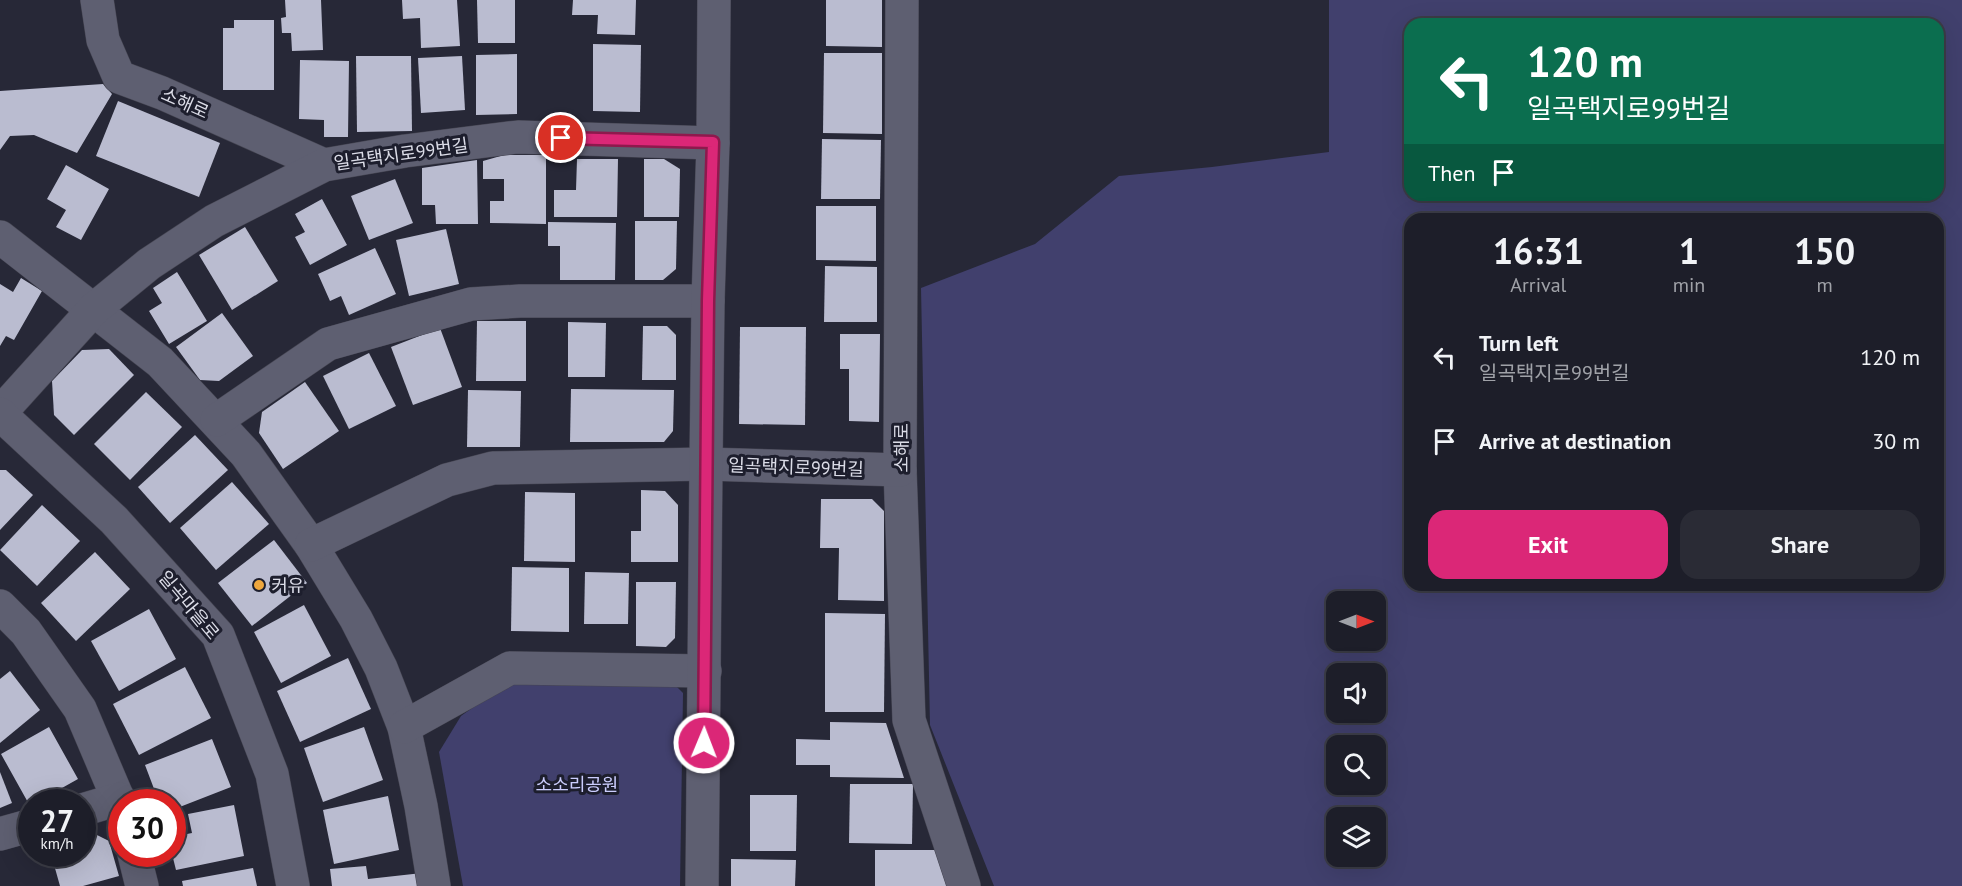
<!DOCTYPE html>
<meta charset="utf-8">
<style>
:root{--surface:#1d1e29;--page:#2a2b35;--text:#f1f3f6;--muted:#a0a2a8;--line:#3b3c46;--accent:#db2777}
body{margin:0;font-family:"PT Sans","Noto Sans KR",sans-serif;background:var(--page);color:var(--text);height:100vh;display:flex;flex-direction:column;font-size:22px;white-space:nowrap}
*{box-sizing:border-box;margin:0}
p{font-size:20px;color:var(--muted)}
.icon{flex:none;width:33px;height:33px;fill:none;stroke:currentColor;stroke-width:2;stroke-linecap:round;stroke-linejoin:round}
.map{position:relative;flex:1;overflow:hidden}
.sheet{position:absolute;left:1404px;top:213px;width:540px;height:378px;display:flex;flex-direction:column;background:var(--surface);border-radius:18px;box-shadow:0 6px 24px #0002,0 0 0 2px var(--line)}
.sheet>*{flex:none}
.hud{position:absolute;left:1404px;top:18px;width:540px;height:183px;border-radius:18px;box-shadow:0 6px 24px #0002,0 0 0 2px var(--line);background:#0b6e4f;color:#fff;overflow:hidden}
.needle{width:39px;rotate:90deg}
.buttons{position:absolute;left:1326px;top:591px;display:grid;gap:12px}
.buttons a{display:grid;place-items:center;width:60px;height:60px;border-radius:12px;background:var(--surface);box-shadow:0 6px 24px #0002,0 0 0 2px var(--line);font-size:30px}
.speed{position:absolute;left:18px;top:789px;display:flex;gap:12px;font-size:30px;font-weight:700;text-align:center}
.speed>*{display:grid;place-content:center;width:78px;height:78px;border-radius:50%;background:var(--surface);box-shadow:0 6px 24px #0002,0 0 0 2px var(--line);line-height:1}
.speed small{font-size:15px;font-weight:400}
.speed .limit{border:9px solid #d22;background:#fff;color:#111}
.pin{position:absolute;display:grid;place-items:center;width:51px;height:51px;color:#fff;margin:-26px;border:3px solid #fff;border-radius:50%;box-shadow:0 2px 6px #0007}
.me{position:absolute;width:66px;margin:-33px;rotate:1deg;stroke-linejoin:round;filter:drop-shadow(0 0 4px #0008)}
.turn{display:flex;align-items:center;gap:21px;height:126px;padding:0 24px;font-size:27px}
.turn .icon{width:78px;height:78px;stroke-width:2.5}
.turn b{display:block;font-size:42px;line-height:51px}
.then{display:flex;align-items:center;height:57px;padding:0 24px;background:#0003;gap:12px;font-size:22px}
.eta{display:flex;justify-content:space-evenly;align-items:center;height:102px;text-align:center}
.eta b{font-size:36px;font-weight:700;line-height:42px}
.cta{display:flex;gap:12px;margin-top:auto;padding:12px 24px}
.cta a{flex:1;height:69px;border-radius:18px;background:var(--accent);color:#fff;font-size:24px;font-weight:700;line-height:69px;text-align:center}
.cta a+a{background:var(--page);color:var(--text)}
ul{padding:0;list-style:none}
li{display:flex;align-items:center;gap:18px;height:84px;padding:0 24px}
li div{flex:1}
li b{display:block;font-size:22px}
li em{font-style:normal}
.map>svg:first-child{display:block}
.green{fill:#41406d;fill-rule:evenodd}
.building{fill:#babcd0}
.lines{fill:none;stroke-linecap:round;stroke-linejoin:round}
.street-casing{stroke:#454552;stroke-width:34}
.street{stroke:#5e5f71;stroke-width:33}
.route-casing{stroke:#8e194d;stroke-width:15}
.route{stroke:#db2777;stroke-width:10}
.poi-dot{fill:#efa73d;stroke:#1d1e2d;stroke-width:2}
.labels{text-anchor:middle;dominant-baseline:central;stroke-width:6;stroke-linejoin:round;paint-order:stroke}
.street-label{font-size:18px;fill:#dbdce7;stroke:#1d1e2d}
.poi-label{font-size:18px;fill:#dbdce7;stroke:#1d1e2d;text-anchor:start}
.park-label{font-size:18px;fill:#cbcdfd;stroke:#1d1e2d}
</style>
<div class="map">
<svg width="1962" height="886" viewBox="0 0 1962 886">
<rect width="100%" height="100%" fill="#272837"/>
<g class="green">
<path d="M1329,0H1962V886H994L930,725L921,288L1035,244L1119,176L1212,167L1329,152ZM1410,24H1938V195H1410ZM1410,219H1938V585H1410ZM1336,602H1376V640H1336ZM1336,674H1376V712H1336ZM1336,746H1376V784H1336ZM1336,818H1376V856H1336Z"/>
<polygon points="671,681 683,693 680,886 463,886 439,752 461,716 508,682"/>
</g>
<g class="building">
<polygon points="285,0 321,0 323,50 292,51 291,33 282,33 281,18 286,17"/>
<polygon points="402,0 457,0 460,46 421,48 420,18 403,19"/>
<polygon points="477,0 515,0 515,43 478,43"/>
<polygon points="573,0 636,0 635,35 597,34 598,15 572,15"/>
<polygon points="826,0 882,0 882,47 826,46"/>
<polygon points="234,20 274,20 274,90 223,90 223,28 234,28"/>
<polygon points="593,44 641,45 640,112 593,111"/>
<polygon points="824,53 882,53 882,134 823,133"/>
<polygon points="517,54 517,114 476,115 476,55"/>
<polygon points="356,56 411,56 412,131 357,132"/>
<polygon points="462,56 465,110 421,113 418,58"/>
<polygon points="300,60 349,61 348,137 324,137 324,120 299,119"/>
<polygon points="103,84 112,94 77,153 34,135 10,136 0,150 0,91"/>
<polygon points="118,101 220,143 199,197 96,156"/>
<polygon points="822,139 881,140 880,199 821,199"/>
<polygon points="504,155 546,155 546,224 490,223 490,201 504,201 504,179 483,179 483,161"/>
<polygon points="577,159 618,159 617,217 554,217 554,190 576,190"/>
<polygon points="644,159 664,159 680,169 679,217 644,217"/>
<polygon points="477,160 478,224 436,224 435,205 422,205 422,168"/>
<polygon points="66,165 109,189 81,240 56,227 66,210 47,199"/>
<polygon points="395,179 413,223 369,240 351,196"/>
<polygon points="322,199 347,245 310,265 295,237 305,232 295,214"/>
<polygon points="816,206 876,206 876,261 816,260"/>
<polygon points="635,221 677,221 676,269 663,280 635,280"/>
<polygon points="548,222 616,223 615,280 560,280 560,246 548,246"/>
<polygon points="245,227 278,281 232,310 199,255"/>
<polygon points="446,229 459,284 409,296 396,240"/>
<polygon points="375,248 396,294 349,315 341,296 330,301 318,274"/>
<polygon points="825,266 877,267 877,322 824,322"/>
<polygon points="177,272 207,321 169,344 149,311 162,303 153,288"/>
<polygon points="21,278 42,291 14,340 6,336 0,346 0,284 13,292"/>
<polygon points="222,313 253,356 219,381 200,380 176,347"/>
<polygon points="477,321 526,321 526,381 476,381"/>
<polygon points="568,322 606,323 605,377 568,377"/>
<polygon points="643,326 667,326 676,335 676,380 642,380"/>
<polygon points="740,327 806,327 805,425 739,424"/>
<polygon points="440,328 462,387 413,405 391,347"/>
<polygon points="840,334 880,334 879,422 849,421 849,369 840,369"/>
<polygon points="109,349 134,375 74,435 54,415 52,381 82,350"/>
<polygon points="369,353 396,406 349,429 323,376"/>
<polygon points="305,382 339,431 283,469 259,433 262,412"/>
<polygon points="571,389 674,390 673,431 664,442 570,442"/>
<polygon points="468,390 521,391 520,447 467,447"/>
<polygon points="146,392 182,427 130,480 94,444"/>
<polygon points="195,435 228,470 170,523 138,487"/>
<polygon points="0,470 6,470 33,495 0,530"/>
<polygon points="232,482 269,524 216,570 180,528"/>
<polygon points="641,490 665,491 678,505 678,562 631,562 631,531 641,531"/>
<polygon points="525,492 575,493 575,562 524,561"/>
<polygon points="821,499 872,499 884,511 884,601 838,600 839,548 820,548"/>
<polygon points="42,505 80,541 37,586 0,550"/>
<polygon points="274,540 307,583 252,626 218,583"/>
<polygon points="95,552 130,589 76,641 41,603"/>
<polygon points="512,567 569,568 569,632 511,631"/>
<polygon points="585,572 629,573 628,624 584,624"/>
<polygon points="636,582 676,582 675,638 666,647 636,646"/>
<polygon points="304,605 331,656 281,683 254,632"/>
<polygon points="149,609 176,659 119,691 91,641"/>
<polygon points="825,613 885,614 884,712 825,712"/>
<polygon points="348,658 371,709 300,742 277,691"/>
<polygon points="185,667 211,718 139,755 113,704"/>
<polygon points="10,671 40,710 0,743 0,679"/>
<polygon points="830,722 886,723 904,778 830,777 830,765 796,765 796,739 830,740"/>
<polygon points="49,727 78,779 37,802 32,802 30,806 1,754"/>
<polygon points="364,727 383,780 323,802 304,748"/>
<polygon points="212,739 231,787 172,810 172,802 159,802 145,765"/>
<polygon points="0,772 12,803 0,808"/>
<polygon points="850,784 913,784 912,844 849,843"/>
<polygon points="750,795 797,795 796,851 750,851"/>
<polygon points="388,796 399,850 334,864 323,810"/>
<polygon points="234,805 244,856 176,870 172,854 172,837 192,833 188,814"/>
<polygon points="89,831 109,841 119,876 83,886 60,886 51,854 82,854 82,833"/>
<polygon points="875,850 936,850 947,886 875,886"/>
<polygon points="731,859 796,860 795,886 731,886"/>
<polygon points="366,866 368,879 422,873 424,886 332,886 330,869"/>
<polygon points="253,868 257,886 183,886 182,881"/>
</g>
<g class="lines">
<g class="street-casing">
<g id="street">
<polyline points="97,0 103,40 119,77 162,93 324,165"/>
<polyline points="902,0 900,470 909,720 964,886"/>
<polyline points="0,237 160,362 246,454 311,545 356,619 381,668 404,727 421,806 434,886"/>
<polyline points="0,413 94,309 149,264 214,221 324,165 405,151 518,137 713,143"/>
<polyline points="0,414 114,520 218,635 272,774 293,886"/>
<polyline points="217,420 328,344 471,304 520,301 708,301"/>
<polyline points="311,545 447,480 493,468 706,464 900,470"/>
<polyline points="0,606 26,632 80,709 122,808"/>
<polyline points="404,727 510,668 705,671"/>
<polyline points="82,810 119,799"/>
<polyline points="0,834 32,825"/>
<polyline points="134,854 142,886"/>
<polyline points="702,886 706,464 708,301 713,143 714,0"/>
</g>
</g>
<use href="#street" class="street"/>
</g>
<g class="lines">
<g class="route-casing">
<polyline id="route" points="561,138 713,142 708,301 704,743"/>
</g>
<use href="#route" class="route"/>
</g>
<circle class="poi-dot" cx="259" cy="585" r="6"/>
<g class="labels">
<g class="street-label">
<text transform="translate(185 103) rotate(24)">소해로</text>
<text transform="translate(401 154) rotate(-8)">일곡택지로99번길</text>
<text transform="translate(901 448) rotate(-90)">소해로</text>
<text transform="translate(796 467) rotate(2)">일곡택지로99번길</text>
<text transform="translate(189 605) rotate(50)">일곡마을로</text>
</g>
<g class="poi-label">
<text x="271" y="585">커유</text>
</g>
<g class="park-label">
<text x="577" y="784">소소리공원</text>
</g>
</g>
</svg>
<div class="buttons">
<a><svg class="needle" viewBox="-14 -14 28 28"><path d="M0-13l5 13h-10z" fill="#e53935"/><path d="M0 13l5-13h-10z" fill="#a0a2a8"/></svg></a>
<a><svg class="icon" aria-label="sound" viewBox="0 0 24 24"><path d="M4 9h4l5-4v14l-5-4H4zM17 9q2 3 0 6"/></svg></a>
<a><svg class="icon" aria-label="search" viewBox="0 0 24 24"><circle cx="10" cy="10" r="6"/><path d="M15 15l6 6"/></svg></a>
<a><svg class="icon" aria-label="layers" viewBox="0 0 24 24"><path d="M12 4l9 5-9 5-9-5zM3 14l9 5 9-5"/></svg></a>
</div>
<div class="speed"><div>27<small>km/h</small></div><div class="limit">30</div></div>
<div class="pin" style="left:561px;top:138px;background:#d93025"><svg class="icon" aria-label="arrive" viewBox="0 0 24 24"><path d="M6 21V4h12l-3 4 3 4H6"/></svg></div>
<svg class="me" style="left:704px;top:743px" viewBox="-20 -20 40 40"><circle r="17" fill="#db2777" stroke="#fff" stroke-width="3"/><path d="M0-11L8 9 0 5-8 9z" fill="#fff"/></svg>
<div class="hud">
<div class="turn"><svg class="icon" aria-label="left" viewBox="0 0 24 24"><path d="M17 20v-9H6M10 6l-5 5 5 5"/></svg><div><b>120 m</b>일곡택지로99번길</div></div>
<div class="then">Then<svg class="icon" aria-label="arrive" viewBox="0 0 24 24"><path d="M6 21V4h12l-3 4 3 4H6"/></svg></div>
</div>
<section class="sheet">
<div class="eta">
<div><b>16:31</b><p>Arrival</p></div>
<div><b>1</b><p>min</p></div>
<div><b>150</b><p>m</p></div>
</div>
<ul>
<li><svg class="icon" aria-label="left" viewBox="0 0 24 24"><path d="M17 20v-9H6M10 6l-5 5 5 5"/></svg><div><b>Turn left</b><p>일곡택지로99번길</p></div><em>120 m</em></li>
<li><svg class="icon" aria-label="arrive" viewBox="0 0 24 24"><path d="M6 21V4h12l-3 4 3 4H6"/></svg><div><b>Arrive at destination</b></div><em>30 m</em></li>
</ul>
<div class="cta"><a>Exit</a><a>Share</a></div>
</section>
</div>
